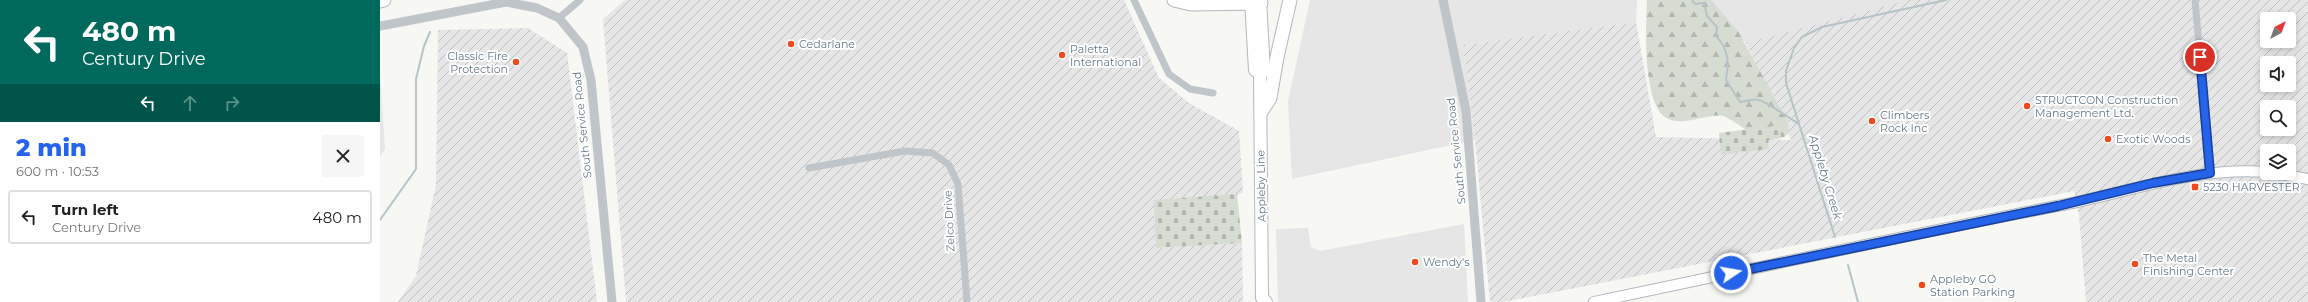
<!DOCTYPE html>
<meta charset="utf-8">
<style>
:root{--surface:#fff;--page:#f6f6f6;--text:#222;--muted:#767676;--line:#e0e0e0;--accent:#2563eb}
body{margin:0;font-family:Montserrat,sans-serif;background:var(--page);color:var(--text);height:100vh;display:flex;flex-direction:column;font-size:15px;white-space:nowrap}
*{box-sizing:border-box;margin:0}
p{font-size:13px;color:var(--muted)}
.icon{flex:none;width:22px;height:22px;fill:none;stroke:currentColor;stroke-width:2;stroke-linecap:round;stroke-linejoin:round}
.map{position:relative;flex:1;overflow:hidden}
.panel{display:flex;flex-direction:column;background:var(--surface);width:380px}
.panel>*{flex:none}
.guide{background:#00695c;color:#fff;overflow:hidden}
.needle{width:26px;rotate:41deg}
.buttons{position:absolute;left:1880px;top:12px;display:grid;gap:8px}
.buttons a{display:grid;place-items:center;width:36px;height:36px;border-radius:4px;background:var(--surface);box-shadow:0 2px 6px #0003;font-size:20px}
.pin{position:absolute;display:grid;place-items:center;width:34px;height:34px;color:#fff;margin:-17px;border:2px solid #fff;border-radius:50%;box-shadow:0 1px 4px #0007}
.me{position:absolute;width:44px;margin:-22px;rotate:78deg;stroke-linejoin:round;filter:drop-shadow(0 0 3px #0008)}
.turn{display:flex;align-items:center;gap:14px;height:84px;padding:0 16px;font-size:18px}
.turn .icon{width:52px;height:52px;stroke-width:2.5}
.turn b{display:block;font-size:28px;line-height:34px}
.lanes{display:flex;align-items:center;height:38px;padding:0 16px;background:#0003;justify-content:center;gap:20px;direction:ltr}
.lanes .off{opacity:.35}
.round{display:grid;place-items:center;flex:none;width:42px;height:42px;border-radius:4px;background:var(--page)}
.headline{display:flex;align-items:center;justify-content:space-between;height:68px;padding:0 16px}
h1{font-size:24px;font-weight:800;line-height:30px;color:var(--accent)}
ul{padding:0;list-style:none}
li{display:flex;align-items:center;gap:12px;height:54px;margin:0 8px 6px;padding:0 8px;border:2px solid var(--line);border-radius:4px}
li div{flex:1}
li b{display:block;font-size:15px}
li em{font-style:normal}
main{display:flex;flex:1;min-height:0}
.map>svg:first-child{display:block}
.built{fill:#e5e6e5}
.industrial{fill:url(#industrial-furrows);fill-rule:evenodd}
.forest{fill:url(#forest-firs)}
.cemetery{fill:url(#cemetery-stones)}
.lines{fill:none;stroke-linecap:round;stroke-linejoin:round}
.stream{stroke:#b6c4c8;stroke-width:2}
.secondary-casing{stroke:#b2b9be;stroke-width:12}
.primary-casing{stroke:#b3b9bd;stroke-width:14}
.motorway-casing{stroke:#b3b8bb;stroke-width:15}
.minor{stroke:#c0c5c9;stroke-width:7}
.tertiary{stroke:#c0c5c9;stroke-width:9}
.secondary{stroke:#fff;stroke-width:10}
.primary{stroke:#fff;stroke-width:12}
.motorway{stroke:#fff;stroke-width:13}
.route-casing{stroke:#184099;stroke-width:10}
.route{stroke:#2563eb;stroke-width:7}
.poi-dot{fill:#ed4a1e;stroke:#fff;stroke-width:1.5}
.labels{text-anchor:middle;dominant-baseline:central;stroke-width:4;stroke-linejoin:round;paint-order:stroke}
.poi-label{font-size:11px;fill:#647887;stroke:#fff;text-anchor:start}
.street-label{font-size:11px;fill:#647887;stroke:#fff}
.water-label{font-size:12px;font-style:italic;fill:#607a83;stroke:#fff}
</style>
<main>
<section class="panel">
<div class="guide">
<div class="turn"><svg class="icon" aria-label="left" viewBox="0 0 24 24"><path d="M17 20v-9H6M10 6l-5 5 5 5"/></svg><div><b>480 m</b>Century Drive</div></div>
<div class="lanes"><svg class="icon" aria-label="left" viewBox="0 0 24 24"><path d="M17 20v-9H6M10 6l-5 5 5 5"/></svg><svg class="icon off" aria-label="ahead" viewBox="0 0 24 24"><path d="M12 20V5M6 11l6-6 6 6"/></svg><svg class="icon off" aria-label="right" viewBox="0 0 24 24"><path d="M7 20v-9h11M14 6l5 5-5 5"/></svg></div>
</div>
<div class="headline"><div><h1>2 min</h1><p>600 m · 10:53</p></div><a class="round"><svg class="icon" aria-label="close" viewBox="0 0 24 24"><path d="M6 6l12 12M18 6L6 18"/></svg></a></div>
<ul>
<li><svg class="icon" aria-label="left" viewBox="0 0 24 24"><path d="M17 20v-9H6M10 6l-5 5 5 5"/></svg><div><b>Turn left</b><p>Century Drive</p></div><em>480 m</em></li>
</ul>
</section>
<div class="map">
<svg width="1928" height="302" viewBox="0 0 1928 302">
<defs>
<pattern id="industrial-furrows" width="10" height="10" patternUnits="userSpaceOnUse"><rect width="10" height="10" fill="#e5e6e5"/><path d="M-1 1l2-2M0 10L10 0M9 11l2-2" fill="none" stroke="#bdbfbf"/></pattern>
<pattern id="forest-firs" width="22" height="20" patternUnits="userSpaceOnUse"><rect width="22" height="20" fill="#d7dcd3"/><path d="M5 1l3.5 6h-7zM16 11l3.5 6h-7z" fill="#b2b7b1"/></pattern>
<pattern id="cemetery-stones" width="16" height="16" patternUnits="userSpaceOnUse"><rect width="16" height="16" fill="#d7dcd3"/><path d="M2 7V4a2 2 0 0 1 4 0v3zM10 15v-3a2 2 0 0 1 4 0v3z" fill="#b2b7b1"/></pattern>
</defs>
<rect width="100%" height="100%" fill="#f7f7f4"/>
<g class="built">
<polygon points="930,0 1257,0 1256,22 1083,45 1095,140 912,179 908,101"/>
<polygon points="1328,0 1535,0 1454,25 1366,43"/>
<polygon points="0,72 5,149 0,157"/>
<polygon points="1084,224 1088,302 898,302 896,229 928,228 931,247 940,251"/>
</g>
<g class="industrial">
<polygon points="245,0 744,0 779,78 809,103 859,131 863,192 776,248 862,243 863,302 246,302 223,19"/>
<path d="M1528,0H1928V302H1706L1699,216L1694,191L1123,302H1110L1095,140L1083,45L1256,22L1276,137L1411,140L1366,43ZM1887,19H1909V41H1887ZM1887,63H1909V85H1887ZM1887,107H1909V129H1887ZM1887,151H1909V173H1887Z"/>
<polygon points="148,28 187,53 217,302 18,302 36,276 56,185 58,30"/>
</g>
<path class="forest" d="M1267,0H1331L1358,31L1408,122L1409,133L1404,137L1384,142C1375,136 1352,119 1343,116C1330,113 1308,125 1291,120C1261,113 1266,24 1267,0Z"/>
<g class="cemetery">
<polygon points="1400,125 1401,138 1388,140 1389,149 1341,155 1339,133"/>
<polygon points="857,194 862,243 776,248 774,200"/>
</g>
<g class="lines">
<g class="stream">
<path d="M1312,0L1315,4L1324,3L1327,16L1337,27L1336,36C1349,50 1349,62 1346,80L1360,102C1366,101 1373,99 1379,100C1386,101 1410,119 1419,124L1455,237"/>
<polyline points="1419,124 1406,83 1406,71 1414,48 1422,37 1442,27 1566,0"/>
<polyline points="0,220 36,169 36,79 44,46 50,32"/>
<polyline points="1468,265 1478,302"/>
</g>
<g class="secondary-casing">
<g id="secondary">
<polyline points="1894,173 1928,179"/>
<path d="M1214,302C1368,270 1522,236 1677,206C1747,193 1815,166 1887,172"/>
</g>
</g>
<g class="primary-casing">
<g id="primary">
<polyline points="871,0 875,70 880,74"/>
<polyline points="880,0 884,71 880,74 882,298 886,302"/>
</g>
</g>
<g class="motorway-casing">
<g id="motorway">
<polyline points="794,0 811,4 881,3"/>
<polyline points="0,1 4,0"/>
<polyline points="881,112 890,98 897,57 910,0"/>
</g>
</g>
<g class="minor">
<polyline points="754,0 789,74 810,89 833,93"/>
<polyline points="1815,0 1830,173"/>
<polyline points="179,18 200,0"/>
<polyline points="429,168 525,151 553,153 569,165 578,184 587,302"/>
</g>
<g class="tertiary">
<polyline points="1063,0 1086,111 1101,302"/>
<polyline points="0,26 126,2 157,8 179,18 203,47 211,80 232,302"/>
</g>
<use href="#secondary" class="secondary"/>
<use href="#primary" class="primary"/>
<use href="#motorway" class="motorway"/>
</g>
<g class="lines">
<g class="route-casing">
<polyline id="route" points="1351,273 1678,206 1773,183 1830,173 1820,57"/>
</g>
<use href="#route" class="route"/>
</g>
<g class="poi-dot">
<circle cx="411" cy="44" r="4"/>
<circle cx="682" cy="55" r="4"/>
<circle cx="136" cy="62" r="4"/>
<circle cx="1647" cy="106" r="4"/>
<circle cx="1492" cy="121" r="4"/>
<circle cx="1728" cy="139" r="4"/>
<rect x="1811" y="183" width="8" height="8" rx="2"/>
<circle cx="1035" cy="262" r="4"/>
<circle cx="1755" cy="264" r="4"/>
<circle cx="1542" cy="285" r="4"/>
</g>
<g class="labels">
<g class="poi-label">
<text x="419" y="44">Cedarlane</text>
<text x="690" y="49">Paletta<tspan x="690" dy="13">International</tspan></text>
<text x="128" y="56" text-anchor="end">Classic Fire<tspan x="128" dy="13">Protection</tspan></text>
<text x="1655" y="100">STRUCTCON Construction<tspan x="1655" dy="13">Management Ltd.</tspan></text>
<text x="1500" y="115">Climbers<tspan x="1500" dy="13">Rock Inc</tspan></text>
<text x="1736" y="139">Exotic Woods</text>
<text x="1823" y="187">5230 HARVESTER</text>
<text x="1763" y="258">The Metal<tspan x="1763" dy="13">Finishing Center</tspan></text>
<text x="1043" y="262">Wendy's</text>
<text x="1550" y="279">Appleby GO<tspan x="1550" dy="13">Station Parking</tspan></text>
</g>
<g class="street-label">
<text transform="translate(202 125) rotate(-96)">South Service Road</text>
<text transform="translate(1076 151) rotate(-96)">South Service Road</text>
<text transform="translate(881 186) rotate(-91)">Appleby Line</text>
<text transform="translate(569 221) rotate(-93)">Zelco Drive</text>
</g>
<g class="water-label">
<text transform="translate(1446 177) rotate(73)">Appleby Creek</text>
</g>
</g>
</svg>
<div class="buttons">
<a><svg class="needle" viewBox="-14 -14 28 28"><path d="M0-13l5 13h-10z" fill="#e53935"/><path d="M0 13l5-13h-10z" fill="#767676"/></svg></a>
<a><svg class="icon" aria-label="sound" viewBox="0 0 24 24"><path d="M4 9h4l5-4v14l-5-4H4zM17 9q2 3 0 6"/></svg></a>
<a><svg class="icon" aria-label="search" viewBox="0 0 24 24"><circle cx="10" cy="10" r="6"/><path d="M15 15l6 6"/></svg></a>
<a><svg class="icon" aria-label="layers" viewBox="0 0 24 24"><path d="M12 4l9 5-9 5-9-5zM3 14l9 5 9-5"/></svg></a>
</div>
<div class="pin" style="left:1820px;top:57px;background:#d93025"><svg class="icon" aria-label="arrive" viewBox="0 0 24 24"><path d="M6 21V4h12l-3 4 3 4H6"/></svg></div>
<svg class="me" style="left:1351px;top:273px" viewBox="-20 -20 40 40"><circle r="17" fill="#2563eb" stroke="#fff" stroke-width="3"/><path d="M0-11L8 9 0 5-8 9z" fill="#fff"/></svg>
</div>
</main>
